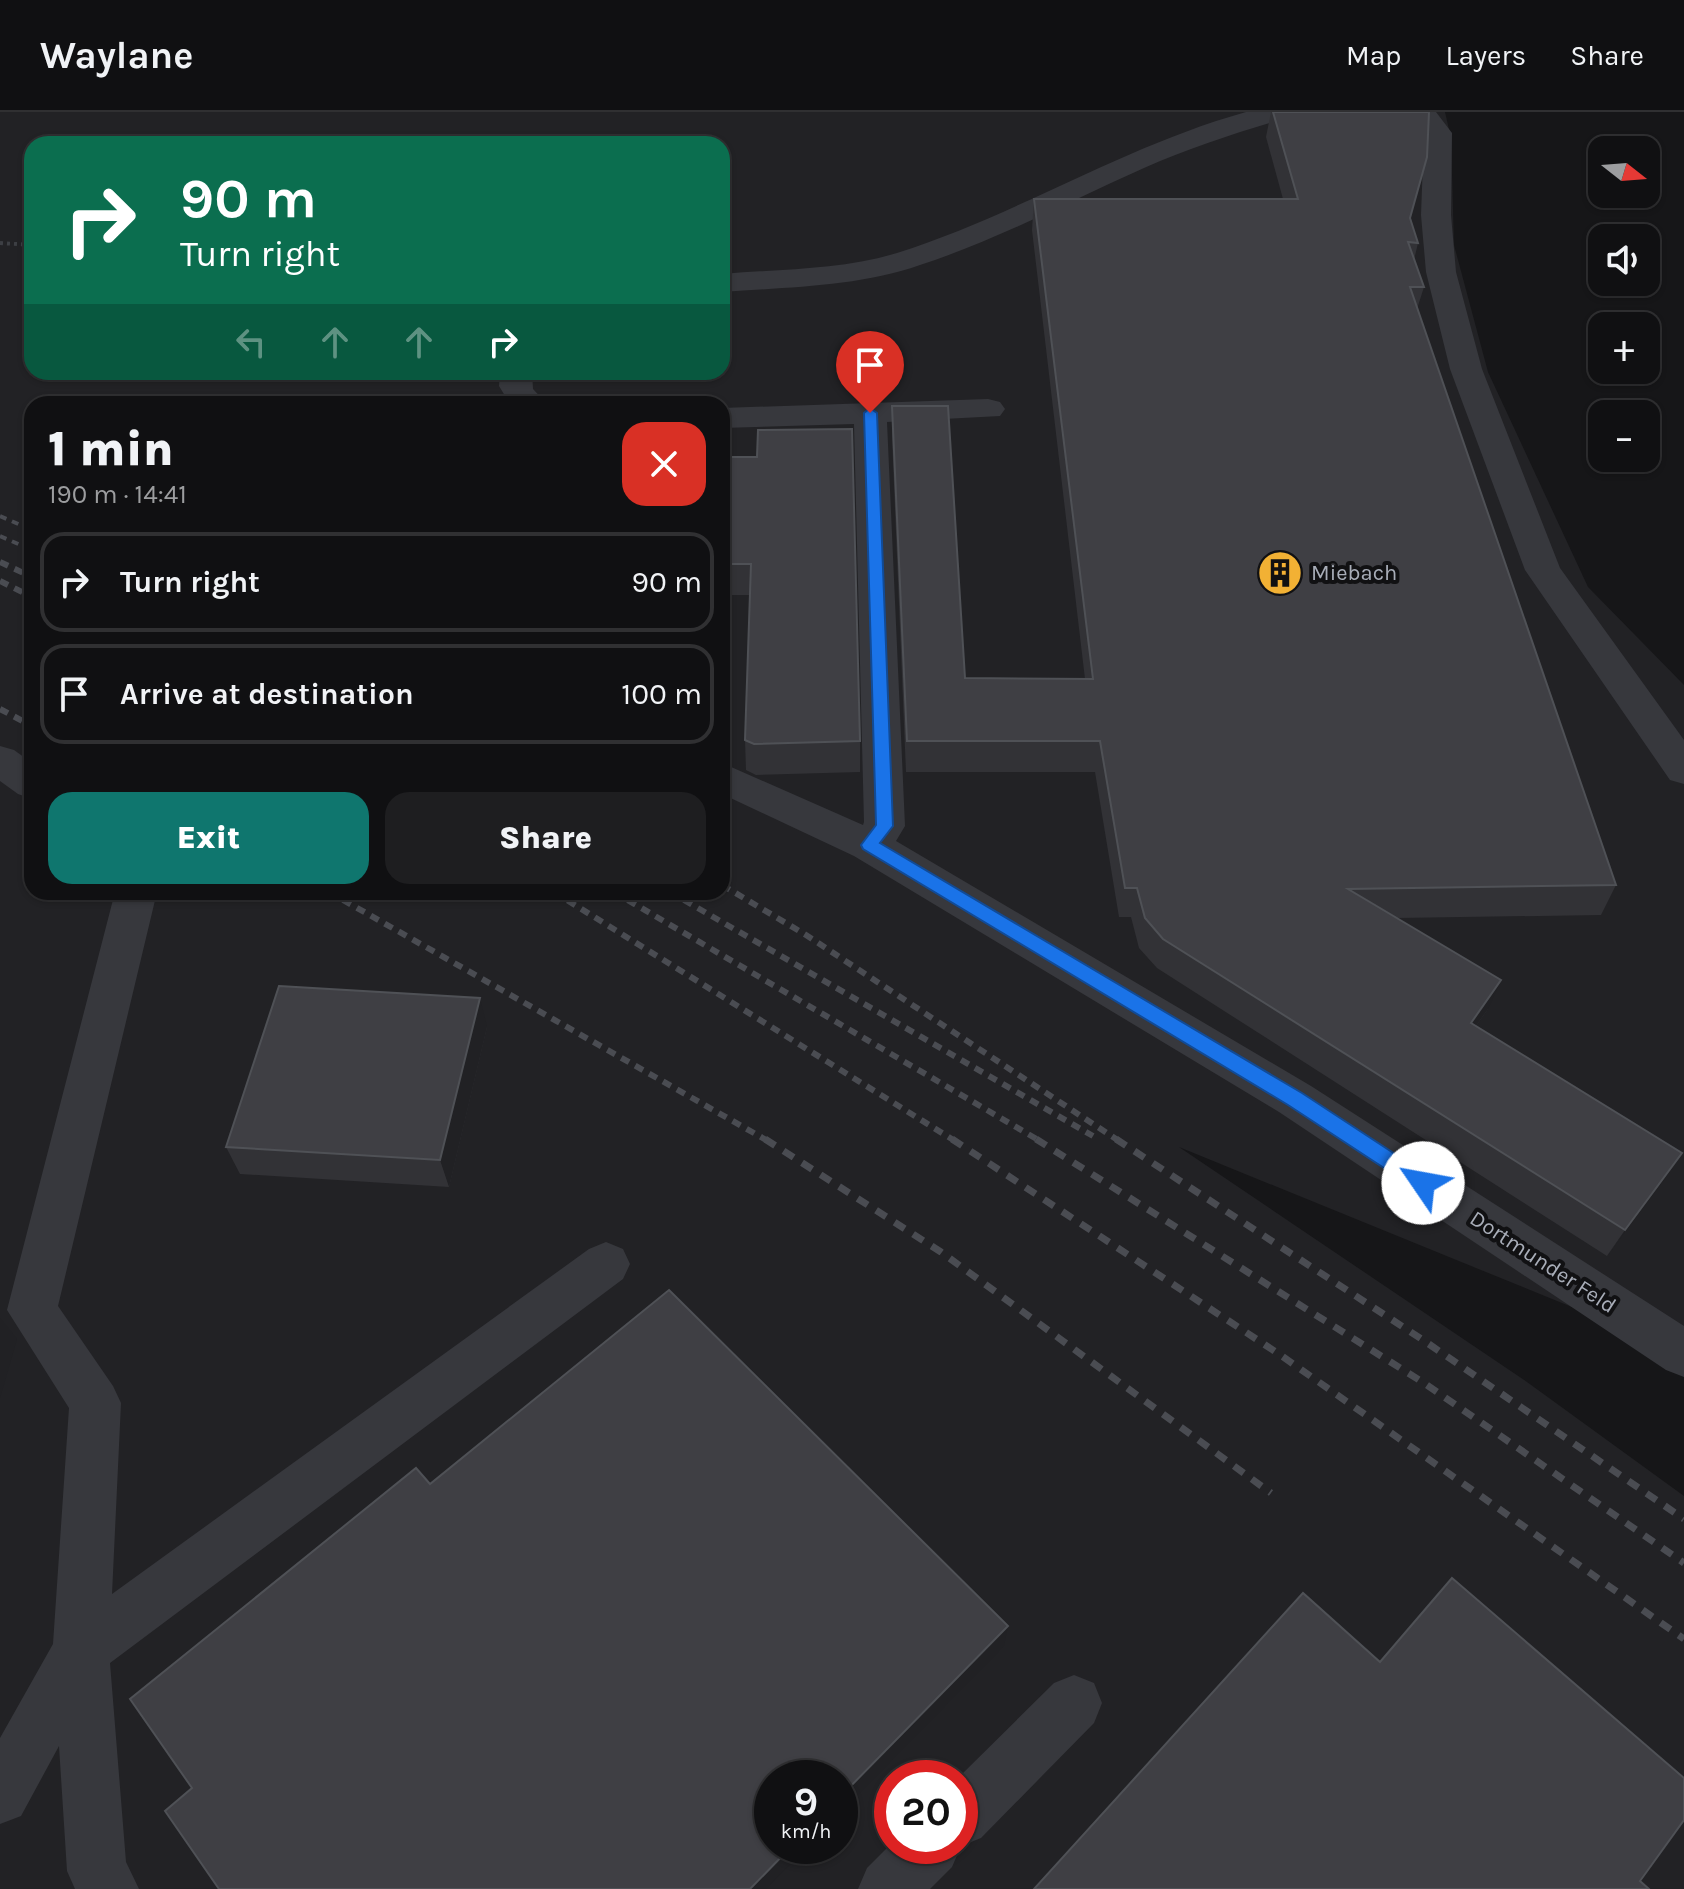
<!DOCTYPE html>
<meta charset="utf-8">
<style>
:root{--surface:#101012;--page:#1e1e20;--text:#f1f3f6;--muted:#9c9d9f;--line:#303032;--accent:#0f766e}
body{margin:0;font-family:Karla,sans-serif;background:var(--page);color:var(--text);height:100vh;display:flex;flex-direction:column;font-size:30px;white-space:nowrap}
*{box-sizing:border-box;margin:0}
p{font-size:26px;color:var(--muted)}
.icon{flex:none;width:44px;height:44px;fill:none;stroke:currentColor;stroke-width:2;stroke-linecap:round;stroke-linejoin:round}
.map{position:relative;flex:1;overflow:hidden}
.panel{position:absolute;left:24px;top:284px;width:706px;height:504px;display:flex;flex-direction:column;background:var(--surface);border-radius:24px;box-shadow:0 2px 6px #0004,0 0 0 2px var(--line)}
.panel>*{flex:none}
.guide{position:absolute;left:24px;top:24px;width:706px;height:244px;border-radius:24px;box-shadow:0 2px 6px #0004,0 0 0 2px var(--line);background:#0b6e4f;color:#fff;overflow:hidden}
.needle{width:52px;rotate:107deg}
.buttons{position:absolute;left:1588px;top:24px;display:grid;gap:16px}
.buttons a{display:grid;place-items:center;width:72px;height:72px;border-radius:16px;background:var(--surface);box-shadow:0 2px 6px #0004,0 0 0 2px var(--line);font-size:40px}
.speed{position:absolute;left:754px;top:1648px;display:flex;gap:16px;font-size:40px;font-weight:700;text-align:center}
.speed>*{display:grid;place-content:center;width:104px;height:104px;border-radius:50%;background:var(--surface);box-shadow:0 2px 6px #0004,0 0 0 2px var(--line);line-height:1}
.speed small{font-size:20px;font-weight:400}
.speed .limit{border:12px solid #d22;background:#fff;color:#111}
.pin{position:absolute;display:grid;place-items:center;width:68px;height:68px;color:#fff;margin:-82px -34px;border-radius:50% 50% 50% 0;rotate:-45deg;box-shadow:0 0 8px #0007}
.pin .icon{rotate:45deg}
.me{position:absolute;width:88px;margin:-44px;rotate:303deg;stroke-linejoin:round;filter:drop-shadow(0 0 6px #0008)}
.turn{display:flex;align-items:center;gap:28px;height:168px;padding:0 24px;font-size:36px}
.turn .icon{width:104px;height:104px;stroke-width:2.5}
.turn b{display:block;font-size:56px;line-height:68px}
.lanes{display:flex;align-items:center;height:76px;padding:0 24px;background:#0003;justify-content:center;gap:40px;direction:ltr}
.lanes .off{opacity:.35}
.round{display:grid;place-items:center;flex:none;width:84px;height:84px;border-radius:24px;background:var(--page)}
.head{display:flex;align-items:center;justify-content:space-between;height:136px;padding:0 24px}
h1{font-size:48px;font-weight:800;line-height:60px}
.button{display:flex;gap:16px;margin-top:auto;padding:16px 24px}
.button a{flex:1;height:92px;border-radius:24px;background:var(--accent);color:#fff;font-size:32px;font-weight:800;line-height:92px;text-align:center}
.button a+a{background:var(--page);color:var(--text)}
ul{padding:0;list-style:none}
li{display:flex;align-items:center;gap:24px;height:100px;margin:0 16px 12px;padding:0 8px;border:4px solid var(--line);border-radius:24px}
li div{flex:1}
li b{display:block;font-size:30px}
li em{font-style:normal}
header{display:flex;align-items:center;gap:48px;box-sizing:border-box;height:112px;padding:0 40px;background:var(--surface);border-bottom:2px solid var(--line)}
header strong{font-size:38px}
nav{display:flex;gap:44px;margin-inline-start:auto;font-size:28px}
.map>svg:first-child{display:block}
.built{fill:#222225;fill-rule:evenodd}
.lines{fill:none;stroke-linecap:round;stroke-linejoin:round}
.path{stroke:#3d3f44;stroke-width:4;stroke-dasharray:3 4;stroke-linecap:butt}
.minor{fill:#37383d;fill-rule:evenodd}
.rail-far2{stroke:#4a4c52;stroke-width:4;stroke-dasharray:7 6;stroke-linecap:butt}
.rail-far1{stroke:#4a4c52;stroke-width:6;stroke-dasharray:9 7;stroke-linecap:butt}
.rail{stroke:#4a4c52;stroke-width:7;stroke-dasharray:12 10;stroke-linecap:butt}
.wall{fill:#323236}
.shaded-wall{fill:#212124}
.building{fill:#3f3f44;stroke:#4f5156;stroke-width:2}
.route{fill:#1a73e8;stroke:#114b97;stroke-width:2}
.labels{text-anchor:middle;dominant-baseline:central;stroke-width:8;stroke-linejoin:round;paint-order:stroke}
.poi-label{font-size:22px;fill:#a8adb8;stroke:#111113;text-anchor:start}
.street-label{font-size:22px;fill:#a8adb8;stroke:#111113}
</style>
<header>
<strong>Waylane</strong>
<nav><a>Map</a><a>Layers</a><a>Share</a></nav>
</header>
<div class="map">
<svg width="1684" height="1777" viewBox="0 0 1684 1777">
<rect width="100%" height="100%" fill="#161618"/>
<path class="built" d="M0,0H1445L1451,26L1454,133L1488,260L1588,475L1684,573V1265L1589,1202L1179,1035L1527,1270L1684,1384V1777H0ZM32,32H722V260H32ZM32,292H722V780H32ZM772,1666H840V1734H772ZM892,1666H960V1734H892Z"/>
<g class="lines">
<polyline class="path" points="0,131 32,133"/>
<g class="minor">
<path d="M1246,0H1291L1287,6C1238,20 1190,36 1144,56C1070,89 997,128 920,153C857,175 788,175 722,180V162C780,157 841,158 897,141C1017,103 1124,34 1246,0Z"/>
<polygon points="1407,0 1436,0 1452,21 1451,103 1456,160 1482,257 1560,456 1684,628 1684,672 1670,668 1525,458 1450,257 1426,160 1421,103 1424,22"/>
<polygon points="500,260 532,260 533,277 547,292 510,292 499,274"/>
<polygon points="988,287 1000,290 1005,297 1000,304 887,310 905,714 896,729 1311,974 1684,1214 1684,1265 1666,1258 1279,1000 854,744 722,682 722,651 863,713 864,710 854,312 722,316 722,296"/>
<polygon points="0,634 14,638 32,651 32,687 18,682 0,669"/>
<polygon points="115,780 157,780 58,1194 113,1274 121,1291 112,1482 589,1137 606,1130 623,1137 630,1152 623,1167 110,1551 126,1750 139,1777 75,1777 67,1759 59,1634 21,1704 0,1712 0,1626 53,1532 69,1296 7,1198"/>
<polygon points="1074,1563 1094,1571 1102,1591 1094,1611 981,1726 961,1734 952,1755 930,1777 858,1777 867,1756 892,1731 892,1734 960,1734 958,1666 1054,1571"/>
</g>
<g class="rail-far2">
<polyline points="0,404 32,418"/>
<polyline points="0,424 32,438"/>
</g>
<g class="rail-far1">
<polyline points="0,450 32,465"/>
<polyline points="0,469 32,485"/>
<polyline points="0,597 32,614"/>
<polyline points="722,773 806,823 1119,1029"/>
<polyline points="329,780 768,1029"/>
<polyline points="554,780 955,1029"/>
<polyline points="614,780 1040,1029"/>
<polyline points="670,780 1093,1024"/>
</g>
<g class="rail">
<polyline points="765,1027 941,1140 1271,1381"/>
<polyline points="952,1027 1279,1242 1684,1527"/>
<polyline points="1036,1027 1424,1271 1684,1451"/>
<polyline points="1116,1027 1423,1228 1684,1407"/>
</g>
</g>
<g class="wall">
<polygon points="1271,0 1429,0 1410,107 1418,131 1414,148 1424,175 1417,197 1616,773 1601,803 1397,806 1488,897 1476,914 1682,1041 1607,1144 1157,856 1139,836 1131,805 1119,805 1095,660 906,660 892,325 892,294 965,566 1085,567 1032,118 1034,87 1283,87 1266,25"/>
<polygon points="722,345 860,629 860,660 756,663 746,658 745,628 750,483 722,483"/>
<polygon points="487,915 449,1075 240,1062 226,1035"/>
</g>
<g class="shaded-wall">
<polygon points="1501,868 1488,897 1458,939 1471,911"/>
<polygon points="480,886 487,915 449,1075 440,1048"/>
<polygon points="1682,1041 1664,1068 1607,1144 1625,1118"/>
<polygon points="0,1206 17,1227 0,1286"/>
<polygon points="1008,1514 1004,1534 840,1701 840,1685"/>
<polygon points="792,1734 808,1734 766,1777 750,1777"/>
</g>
<g class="building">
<polygon points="1273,0 1429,0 1427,45 1410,106 1418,131 1408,130 1424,175 1410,175 1616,773 1348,777 1501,868 1471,911 1682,1041 1625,1118 1163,827 1145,806 1137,776 1125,776 1100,629 907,629 892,294 948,294 965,566 1093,567 1034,87 1298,87"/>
<polygon points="852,317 860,629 754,632 745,628 751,452 722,452 722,345 757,345 758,318"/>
<polygon points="279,874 480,886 440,1048 226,1035"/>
<polygon points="669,1178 1008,1514 840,1685 840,1666 772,1666 772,1734 792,1734 750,1777 219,1777 165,1699 192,1676 130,1587 416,1356 430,1372"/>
<polygon points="1452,1466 1684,1666 1684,1708 1640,1769 1649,1777 1034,1777 1303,1481 1380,1550"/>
</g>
<polygon class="route" points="870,296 877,301 893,714 880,731 1302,981 1430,1065 1433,1071 1430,1077 1423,1079 1416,1077 1288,993 863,737 861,733 876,713 864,301"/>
<defs>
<g id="building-disc" transform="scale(2.3)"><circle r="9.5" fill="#f2b134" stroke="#111113"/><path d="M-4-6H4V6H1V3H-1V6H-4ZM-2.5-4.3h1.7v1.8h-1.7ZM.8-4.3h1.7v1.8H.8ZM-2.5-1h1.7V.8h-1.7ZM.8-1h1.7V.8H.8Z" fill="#111"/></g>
</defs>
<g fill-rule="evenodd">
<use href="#building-disc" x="1280" y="461"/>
</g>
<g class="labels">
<g class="poi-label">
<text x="1311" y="461">Miebach</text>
</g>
<g class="street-label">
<text transform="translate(1543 1150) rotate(33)">Dortmunder Feld</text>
</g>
</g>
</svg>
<div class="buttons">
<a><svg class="needle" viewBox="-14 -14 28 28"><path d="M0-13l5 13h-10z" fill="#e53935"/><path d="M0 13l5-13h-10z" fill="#9c9d9f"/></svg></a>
<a><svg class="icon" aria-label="sound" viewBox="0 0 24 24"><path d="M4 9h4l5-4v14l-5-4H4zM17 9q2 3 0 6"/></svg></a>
<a>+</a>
<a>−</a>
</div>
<div class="speed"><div>9<small>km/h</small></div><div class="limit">20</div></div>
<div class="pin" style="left:870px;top:301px;background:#d93025"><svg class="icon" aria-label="arrive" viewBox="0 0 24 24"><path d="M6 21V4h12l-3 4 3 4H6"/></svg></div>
<svg class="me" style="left:1423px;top:1071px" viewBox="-20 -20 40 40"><circle r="19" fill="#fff"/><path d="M0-13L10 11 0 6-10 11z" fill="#1a73e8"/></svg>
<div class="guide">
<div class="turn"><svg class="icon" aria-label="right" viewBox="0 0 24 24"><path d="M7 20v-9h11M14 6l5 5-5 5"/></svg><div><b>90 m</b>Turn right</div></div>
<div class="lanes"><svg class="icon off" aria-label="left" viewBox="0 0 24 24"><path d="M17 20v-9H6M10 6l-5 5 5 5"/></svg><svg class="icon off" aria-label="ahead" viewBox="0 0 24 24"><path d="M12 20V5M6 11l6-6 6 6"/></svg><svg class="icon off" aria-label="ahead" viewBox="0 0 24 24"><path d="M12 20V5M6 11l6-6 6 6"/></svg><svg class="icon" aria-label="right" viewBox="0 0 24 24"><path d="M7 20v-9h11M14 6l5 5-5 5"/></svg></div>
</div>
<section class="panel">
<div class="head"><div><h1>1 min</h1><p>190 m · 14:41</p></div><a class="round" style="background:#d93025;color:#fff"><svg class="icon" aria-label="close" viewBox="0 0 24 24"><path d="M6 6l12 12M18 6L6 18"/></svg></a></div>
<ul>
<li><svg class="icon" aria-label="right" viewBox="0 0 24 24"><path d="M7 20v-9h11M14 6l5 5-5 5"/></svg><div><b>Turn right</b></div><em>90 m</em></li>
<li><svg class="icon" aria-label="arrive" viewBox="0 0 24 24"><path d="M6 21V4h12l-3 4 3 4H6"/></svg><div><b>Arrive at destination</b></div><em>100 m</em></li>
</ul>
<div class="button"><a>Exit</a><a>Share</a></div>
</section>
</div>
